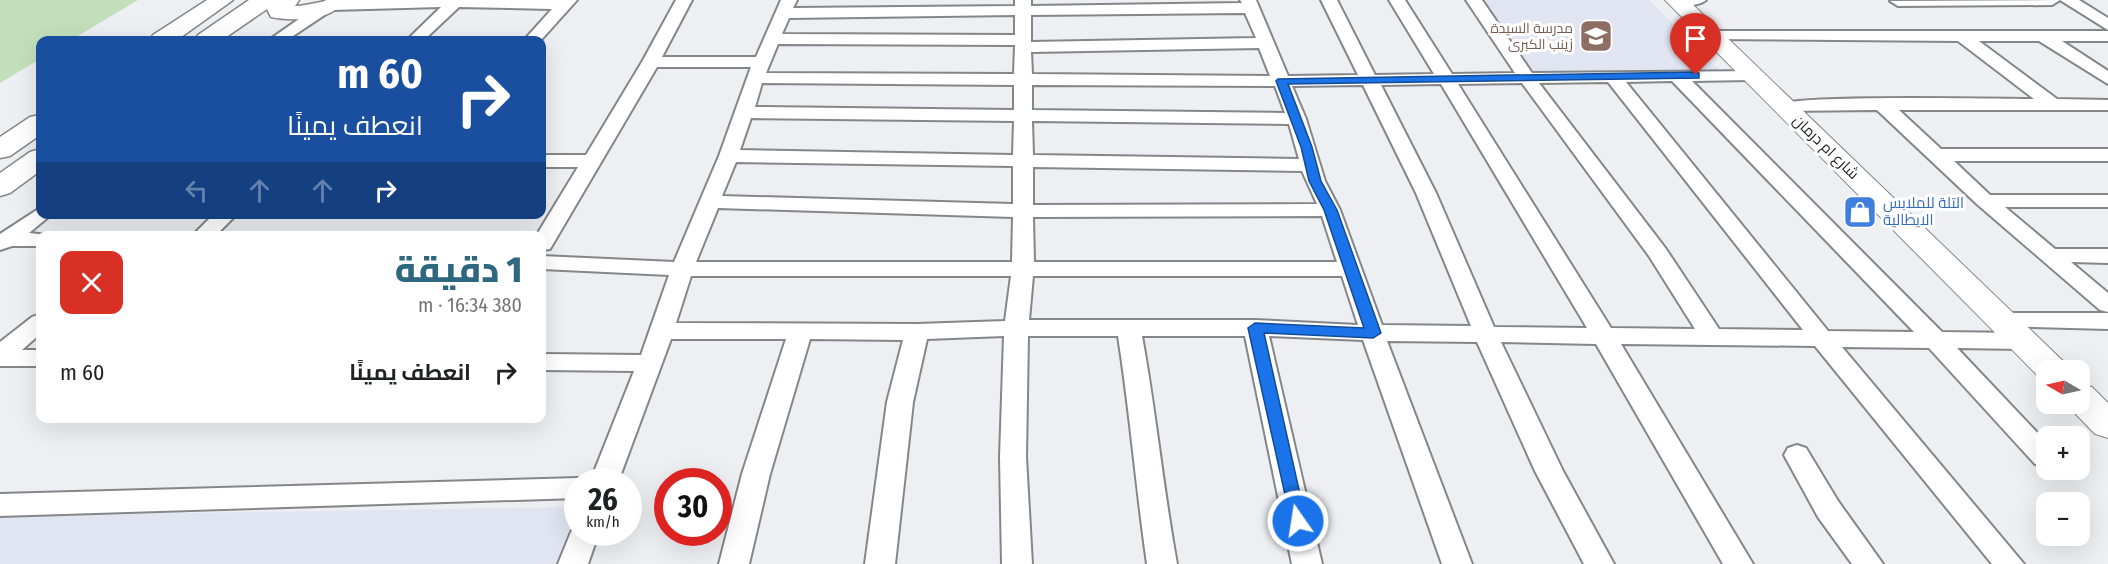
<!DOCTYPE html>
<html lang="ar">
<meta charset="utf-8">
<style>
:root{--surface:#fff;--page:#f6f6f6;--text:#202124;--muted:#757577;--accent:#2d6880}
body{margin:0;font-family:"Fira Sans Condensed",Cairo,sans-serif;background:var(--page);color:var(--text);direction:rtl;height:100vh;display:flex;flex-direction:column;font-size:22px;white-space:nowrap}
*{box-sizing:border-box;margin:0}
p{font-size:20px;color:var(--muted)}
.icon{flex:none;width:33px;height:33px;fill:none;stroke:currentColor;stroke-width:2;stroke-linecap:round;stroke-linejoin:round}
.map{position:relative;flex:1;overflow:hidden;direction:ltr}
.drawer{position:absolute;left:36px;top:231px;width:510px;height:192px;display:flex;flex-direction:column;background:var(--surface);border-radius:12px;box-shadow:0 6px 24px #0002;direction:rtl}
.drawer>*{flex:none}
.hud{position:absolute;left:36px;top:36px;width:510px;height:183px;border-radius:12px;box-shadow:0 6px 24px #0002;direction:rtl;background:#1a4fa0;color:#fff;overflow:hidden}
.needle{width:39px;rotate:279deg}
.tools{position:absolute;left:2036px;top:360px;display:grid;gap:12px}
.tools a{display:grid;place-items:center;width:54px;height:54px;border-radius:12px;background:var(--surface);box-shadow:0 6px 24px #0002;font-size:30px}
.speed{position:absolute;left:564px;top:468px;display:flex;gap:12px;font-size:30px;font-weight:700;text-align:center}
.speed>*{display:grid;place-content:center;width:78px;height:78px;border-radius:50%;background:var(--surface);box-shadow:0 6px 24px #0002;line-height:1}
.speed small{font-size:15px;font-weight:400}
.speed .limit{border:9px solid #d22;background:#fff;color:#111}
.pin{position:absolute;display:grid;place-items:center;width:51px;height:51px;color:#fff;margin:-62px -26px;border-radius:50% 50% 50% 0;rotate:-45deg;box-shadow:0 0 6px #0007}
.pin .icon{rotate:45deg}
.me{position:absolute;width:66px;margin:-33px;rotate:347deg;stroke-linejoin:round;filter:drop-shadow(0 0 4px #0008)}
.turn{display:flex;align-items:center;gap:21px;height:126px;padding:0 24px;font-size:27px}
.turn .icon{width:78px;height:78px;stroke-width:2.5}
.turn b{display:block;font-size:42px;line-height:51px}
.lanes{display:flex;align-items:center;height:57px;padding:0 24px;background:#0003;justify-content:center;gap:30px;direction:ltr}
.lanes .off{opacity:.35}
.round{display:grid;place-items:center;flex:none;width:63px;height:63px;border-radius:12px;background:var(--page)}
.summary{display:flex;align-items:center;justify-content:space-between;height:102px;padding:0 24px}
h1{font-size:36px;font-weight:800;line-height:45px;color:var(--accent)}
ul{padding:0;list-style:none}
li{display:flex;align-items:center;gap:18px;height:78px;padding:0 24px}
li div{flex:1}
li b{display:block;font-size:22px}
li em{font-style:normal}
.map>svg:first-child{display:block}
.built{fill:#e1e5f1}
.green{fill:#c3e0bc}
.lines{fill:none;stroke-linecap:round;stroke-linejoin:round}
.street-casing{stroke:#85868a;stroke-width:4}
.secondary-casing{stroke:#85868a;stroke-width:2}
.highway-casing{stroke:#85868a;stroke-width:3}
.street{fill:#fff;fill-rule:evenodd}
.secondary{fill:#fff;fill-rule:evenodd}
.highway{fill:#fff;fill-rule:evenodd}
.route{fill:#1a73e8;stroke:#114b97;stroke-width:1.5}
.labels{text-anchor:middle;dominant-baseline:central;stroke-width:6;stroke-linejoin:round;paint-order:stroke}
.far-education-label{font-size:14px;fill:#785e54;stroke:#fff;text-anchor:end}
.street-label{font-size:15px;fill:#202122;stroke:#fff}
.shop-label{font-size:15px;fill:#366cbe;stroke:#fff;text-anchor:start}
</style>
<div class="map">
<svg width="2108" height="564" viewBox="0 0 2108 564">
<rect width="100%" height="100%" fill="#edeff3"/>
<g class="built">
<polygon points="1478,0 1649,0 1722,73 1537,75"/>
<polygon points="578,507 556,564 0,564 0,516"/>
</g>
<polygon class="green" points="0,0 138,0 71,40 40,40 40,59 0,83"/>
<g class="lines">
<g class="street-casing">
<g id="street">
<polygon points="326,0 577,0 541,40 524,40 552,9 459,7 424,40 407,40 441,7 332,10 287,40 269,40"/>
<path d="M676,0H692L662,57H756L781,0H797L793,8L1015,6V0H1031V6L1242,3L1240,0H1256L1288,76L1358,75L1321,0H1337L1375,75L1434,74L1389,0H1405L1452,74L1515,73L1466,0H1482L1532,73L1757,71L1760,75L1751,80L1692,81L1942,332L2022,333L2030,335L2034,341L2030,347L2022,349L1957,348L2046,442L2044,467L2035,464L1929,348L1842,347L2024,564H1992L1815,346L1621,344L1753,564H1723L1596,344L1501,342L1563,471L1614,564H1584L1535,471L1477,342L1387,341L1472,564H1442L1363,340L1269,336L1322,564H1292L1245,336H1142C1156,412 1163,488 1177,564H1147C1136,488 1130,412 1118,336H1028L1026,457L1032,564H1002L1000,457L1004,336L927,339L913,402L895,564H865L887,402L903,340L810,339L770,474L749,564H719L742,474L786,339H671L618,482H590L634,371L542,370V354L641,355L669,275L542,269V256L674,262L719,156L751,67H657L553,244L550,249L542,250V236H536L578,167H542V155H586L642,62ZM1245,13L1256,38L1031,42V15ZM1015,15V35L782,34L789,18ZM778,44L1015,45L1014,74L766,73ZM1259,48L1270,76L1032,74L1031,52ZM1672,81L1914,332L1828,331L1626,82ZM1608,82L1803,330L1719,329L1666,249L1539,83ZM762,83L1014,85V110L755,107ZM1522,83L1649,256L1695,329L1611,328L1458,84ZM1441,84L1587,328L1494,327L1436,193L1381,85ZM1032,85L1275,86L1285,113L1032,110ZM1363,85L1416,193L1471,326L1382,325L1340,210L1325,181L1306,119L1292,86ZM751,118L1014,121L1013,155L740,150ZM1032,121L1289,124L1299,159L1033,155ZM736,162L1013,166V204L722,196ZM1033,167L1302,171L1317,204L1033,205ZM718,208L1013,217L1012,262H696ZM1322,216L1337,262H1034L1033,217ZM691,276H1011L1005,321L917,324L676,323ZM1033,276H1342L1358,325L1255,320H1029Z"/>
<path d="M1669,0H1706C1698,7 1677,7 1669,0Z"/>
<polygon points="2060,0 2052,5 1898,6 1890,1"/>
<polygon points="2060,0 2079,0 2108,18 2108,30"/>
<path d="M1714,31H2108V41H2062L2108,71V84L2039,41H1979L2057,99L2108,100V110H1899L1941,149H2108V161H1954L1990,195H2108V207H2005L2055,249H2108V263L2071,262L2108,293V312L2100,310L1978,205L1877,110L1784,111L1775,106C1783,94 2004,99 2034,99L1958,41L1708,39L1706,36Z"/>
<polygon points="40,208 40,214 52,214 29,233 48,235 40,236 40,246 12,246 0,250 0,234"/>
<polygon points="214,214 237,214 215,236 192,236"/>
<polygon points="2004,313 2108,313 2108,329 1996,326 1992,321 1996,316"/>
<polygon points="40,314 40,334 22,350 40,350 40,366 0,366 0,342 32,317"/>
<polygon points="1797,445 1806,448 1838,501 1883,564 1852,564 1818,517 1784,455 1788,448"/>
<polygon points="578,478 588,482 578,482 578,498 0,516 0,494"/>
<polygon points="578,523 578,532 599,532 588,564 558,564 571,532"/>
</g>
</g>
<g class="secondary-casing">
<g id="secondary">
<polygon points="1665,0 1688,0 2064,362 2069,370 2046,370 2046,380 2040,378"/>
<polygon points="2079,384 2092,387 2108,403 2108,438 2095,434 2066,404 2079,404"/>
</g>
</g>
<g class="highway-casing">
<g id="highway">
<polygon points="207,0 233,0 177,40 150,40 153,35"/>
<path d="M249,0H299L295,6C309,6 322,0 337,0L340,5C329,21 288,21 271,17L267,9L222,40H195L198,35Z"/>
<polygon points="40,115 40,135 10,156 0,158 0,137 30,117"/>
<polygon points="40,149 40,171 10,193 0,196 0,173 30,152"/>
</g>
</g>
<use href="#street" class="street"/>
<use href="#secondary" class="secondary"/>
<use href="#highway" class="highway"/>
</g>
<polygon class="route" points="1696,72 1699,73 1699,78 1288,84 1312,147 1321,181 1337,210 1381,333 1373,338 1264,333 1306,521 1304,526 1292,526 1248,328 1255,323 1364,328 1324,210 1309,181 1301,147 1276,81 1278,79"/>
<defs>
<g id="school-square" transform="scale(1.725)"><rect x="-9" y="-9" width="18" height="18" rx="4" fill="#8d6e63" stroke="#fff"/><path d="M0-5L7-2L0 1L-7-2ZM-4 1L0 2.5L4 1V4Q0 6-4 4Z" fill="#fff"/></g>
<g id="shop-square" transform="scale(1.725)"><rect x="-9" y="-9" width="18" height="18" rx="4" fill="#3f7fe0" stroke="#fff"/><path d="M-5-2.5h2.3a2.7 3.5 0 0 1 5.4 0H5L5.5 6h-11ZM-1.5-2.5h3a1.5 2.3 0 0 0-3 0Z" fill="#fff"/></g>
</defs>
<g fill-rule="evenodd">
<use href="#school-square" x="1596" y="36"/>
<use href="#shop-square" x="1860" y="212"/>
</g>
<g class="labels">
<g class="far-education-label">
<text x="1573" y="28">مدرسة السيدة<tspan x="1573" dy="16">زينب الكبرى</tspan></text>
</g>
<g class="street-label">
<text transform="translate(1826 147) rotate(44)">شارع ام درمان</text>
</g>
<g class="shop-label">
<text x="1883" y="203">التلة للملابس<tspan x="1883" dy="17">الايطالية</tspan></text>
</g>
</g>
</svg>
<div class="tools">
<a><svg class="needle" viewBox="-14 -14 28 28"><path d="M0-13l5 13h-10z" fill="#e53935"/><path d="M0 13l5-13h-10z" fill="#757577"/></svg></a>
<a>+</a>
<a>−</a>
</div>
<div class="speed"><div>26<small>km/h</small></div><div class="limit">30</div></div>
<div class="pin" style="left:1696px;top:75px;background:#d93025"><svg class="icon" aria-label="arrive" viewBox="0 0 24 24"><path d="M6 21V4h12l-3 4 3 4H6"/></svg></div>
<svg class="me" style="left:1298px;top:521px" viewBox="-20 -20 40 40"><circle r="17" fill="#1a73e8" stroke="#fff" stroke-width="3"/><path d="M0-11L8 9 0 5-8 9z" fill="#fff"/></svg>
<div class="hud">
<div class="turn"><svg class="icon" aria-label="right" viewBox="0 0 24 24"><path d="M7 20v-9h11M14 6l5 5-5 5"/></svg><div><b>60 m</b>انعطف يمينًا</div></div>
<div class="lanes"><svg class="icon off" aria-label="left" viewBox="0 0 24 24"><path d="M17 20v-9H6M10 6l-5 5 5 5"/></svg><svg class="icon off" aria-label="ahead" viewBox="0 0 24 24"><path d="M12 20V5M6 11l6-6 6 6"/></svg><svg class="icon off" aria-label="ahead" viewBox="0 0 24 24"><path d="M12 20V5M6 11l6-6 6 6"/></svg><svg class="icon" aria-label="right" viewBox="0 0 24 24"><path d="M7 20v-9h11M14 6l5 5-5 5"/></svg></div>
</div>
<section class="drawer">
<div class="summary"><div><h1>1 دقيقة</h1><p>380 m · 16:34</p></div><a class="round" style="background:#d93025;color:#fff"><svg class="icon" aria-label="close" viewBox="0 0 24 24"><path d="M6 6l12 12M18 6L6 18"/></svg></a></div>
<ul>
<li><svg class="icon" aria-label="right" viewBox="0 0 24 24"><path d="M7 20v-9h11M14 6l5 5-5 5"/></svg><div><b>انعطف يمينًا</b></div><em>60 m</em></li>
</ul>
</section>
</div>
